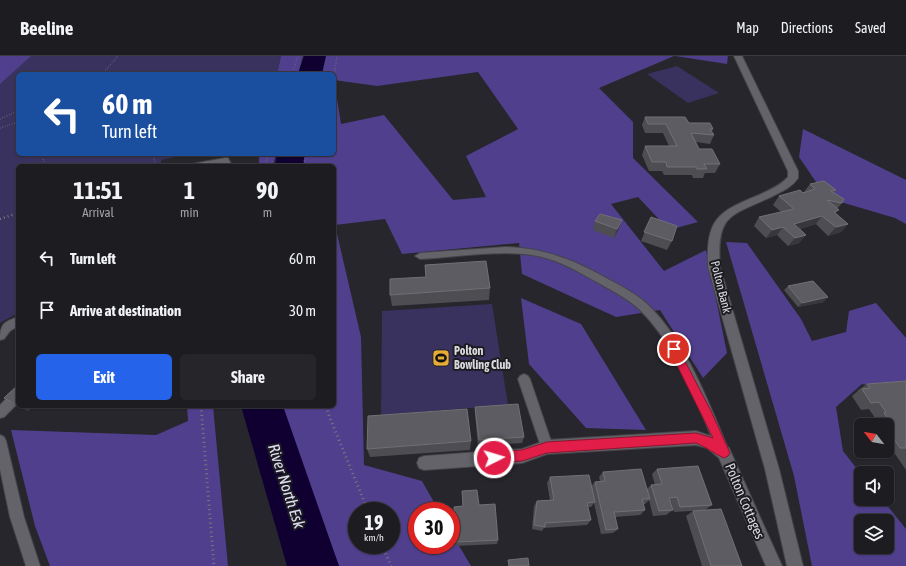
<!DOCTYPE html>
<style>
:root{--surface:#1c1c21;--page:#25252a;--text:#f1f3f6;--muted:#a0a1a5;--line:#3a3a3f;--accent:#2563eb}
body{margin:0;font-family:"Asap Condensed",sans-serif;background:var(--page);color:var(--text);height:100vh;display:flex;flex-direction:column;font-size:15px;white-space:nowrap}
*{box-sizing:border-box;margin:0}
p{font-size:13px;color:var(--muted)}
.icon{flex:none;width:22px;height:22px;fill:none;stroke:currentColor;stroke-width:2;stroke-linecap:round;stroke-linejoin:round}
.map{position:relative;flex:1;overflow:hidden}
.side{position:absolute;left:16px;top:108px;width:320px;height:244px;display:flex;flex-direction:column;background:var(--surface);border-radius:6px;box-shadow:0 1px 3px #0004,0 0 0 1px var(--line)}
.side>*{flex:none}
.top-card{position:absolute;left:16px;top:16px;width:320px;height:84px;border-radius:6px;box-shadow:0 1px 3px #0004,0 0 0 1px var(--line);background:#1a4fa0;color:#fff;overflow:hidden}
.needle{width:26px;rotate:301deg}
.fabs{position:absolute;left:854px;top:362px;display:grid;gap:8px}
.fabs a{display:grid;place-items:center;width:40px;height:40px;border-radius:6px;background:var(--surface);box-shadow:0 1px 3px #0004,0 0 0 1px var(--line);font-size:20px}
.speed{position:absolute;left:348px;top:446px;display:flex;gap:8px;font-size:20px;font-weight:700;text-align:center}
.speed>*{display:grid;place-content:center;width:52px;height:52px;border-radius:50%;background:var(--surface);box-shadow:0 1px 3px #0004,0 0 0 1px var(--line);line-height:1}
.speed small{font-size:10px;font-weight:400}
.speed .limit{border:6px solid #d22;background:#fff;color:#111}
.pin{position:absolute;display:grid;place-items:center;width:34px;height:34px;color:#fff;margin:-17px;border:2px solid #fff;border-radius:50%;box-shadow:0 1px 4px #0007}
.me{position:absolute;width:44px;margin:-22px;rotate:85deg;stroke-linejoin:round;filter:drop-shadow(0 0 3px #0008)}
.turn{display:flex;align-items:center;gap:14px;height:84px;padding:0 20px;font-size:18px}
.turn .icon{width:52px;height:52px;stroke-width:2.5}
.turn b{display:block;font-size:28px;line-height:34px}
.eta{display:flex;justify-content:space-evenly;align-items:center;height:68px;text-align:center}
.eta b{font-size:24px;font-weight:700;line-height:28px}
.primary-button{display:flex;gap:8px;margin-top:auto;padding:8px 20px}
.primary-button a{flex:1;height:46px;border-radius:6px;background:var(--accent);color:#fff;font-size:16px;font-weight:700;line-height:46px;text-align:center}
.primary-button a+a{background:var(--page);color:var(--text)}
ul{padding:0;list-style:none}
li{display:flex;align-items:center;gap:12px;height:52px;padding:0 20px}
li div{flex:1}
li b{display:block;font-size:15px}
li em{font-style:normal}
header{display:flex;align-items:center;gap:24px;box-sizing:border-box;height:56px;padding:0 20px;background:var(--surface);border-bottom:1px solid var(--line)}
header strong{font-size:19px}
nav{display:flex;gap:22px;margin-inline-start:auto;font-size:14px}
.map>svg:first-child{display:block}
.green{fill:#39315e}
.forest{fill:#503f8d;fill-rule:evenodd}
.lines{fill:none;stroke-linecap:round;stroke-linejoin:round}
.river{fill:#100032;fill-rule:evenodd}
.service-casing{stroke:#444449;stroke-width:2}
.minor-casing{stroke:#444449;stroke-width:2}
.tertiary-casing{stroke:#444449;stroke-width:2}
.path-far2{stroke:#79797e;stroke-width:1.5;stroke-dasharray:0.5 2;stroke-linecap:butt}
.path-far1{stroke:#79797e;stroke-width:2.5;stroke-dasharray:1 3;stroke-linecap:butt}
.path{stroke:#79797e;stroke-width:3;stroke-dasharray:1 3.5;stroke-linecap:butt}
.service{fill:#64636a;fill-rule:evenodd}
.minor{fill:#64636a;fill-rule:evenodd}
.tertiary{fill:#64636a;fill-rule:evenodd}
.wall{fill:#4d4d52}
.shaded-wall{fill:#37373d}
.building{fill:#5c5c62;stroke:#707075}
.route{fill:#e11d48;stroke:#92132f}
.labels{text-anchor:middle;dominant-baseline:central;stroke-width:4;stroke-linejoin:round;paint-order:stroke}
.street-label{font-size:12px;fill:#dadade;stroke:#1d1c22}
.poi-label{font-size:12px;font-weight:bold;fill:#dadade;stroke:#1d1c22;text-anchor:start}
.near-street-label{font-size:14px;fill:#dadade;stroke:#1d1c22}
.near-water-label{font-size:16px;font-style:italic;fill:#e1dff5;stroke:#1d1c22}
</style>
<header>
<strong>Beeline</strong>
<nav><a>Map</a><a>Directions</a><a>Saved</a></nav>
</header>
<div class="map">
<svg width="906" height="510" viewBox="0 0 906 510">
<rect width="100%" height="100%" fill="#26262c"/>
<g class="green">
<polygon points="0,0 281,0 277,18 18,18 18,98 188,98 161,104 161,110 18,110 18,257 0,267"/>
<polygon points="677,10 719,37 688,47 647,18"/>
<polygon points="492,248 508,349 381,359 382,255"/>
</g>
<g class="forest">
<polygon points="0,0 31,0 0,28"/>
<polygon points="281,0 303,0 298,18 277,18"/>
<path d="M323,0H674L599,32L633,66V102L698,166L669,174L638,141L611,148L664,215L706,194L727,297L703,322L660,254L616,261L522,218L519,187L402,198L385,163L335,169L361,281L364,409L422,425L439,455H417V489H451V476L471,510H339L278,350H334V110H295L298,98H334V35L336,36L341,68L384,59L453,144L486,141L466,100L518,73L478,16L377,30L334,24V18H320ZM357,455H391V489H357Z"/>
<polygon points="675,0 728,0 727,8"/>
<polygon points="803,73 906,124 906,168 895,162 827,142 799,101"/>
<polygon points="259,98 276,98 273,110 259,110"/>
<path d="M726,186L747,187L801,263L812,285L846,276L849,255L876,247L906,282V337L862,328L836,351L843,395L861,418V443H882L906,473V510H812L794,420ZM861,465H887V491H861Z"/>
<polygon points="521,242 581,268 646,374 586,372 529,308"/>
<polygon points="187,350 213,350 228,510 50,510 35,470 11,374 156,379 188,365"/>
</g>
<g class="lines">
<g class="river">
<polygon points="304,0 326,0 322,18 298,18"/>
<polygon points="277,98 305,98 303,110 275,110"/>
<polygon points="241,350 283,350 339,510 287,510"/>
</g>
<g class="service-casing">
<g id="service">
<polygon points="225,102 228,102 232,110 224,110 223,107 205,110 188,110 192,108"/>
<path d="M505,191C539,192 567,201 597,217C613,226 631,234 646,247C686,284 709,348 730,397L728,401L724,403L720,401C698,351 679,292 639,253C626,241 609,233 593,224C574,213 554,202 532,199C495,194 457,201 420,203L415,200L420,197Z"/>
<path d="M18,261V270L10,275L4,283L0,284C0,269 3,266 18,261Z"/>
<polygon points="524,318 528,320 530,323 553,391 551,395 547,397 543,395 541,391 518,323 520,320"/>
<polygon points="18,334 18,347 4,361 0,362 0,349 14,335"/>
<polygon points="0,379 4,381 6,385 24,461 40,510 26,510 10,461 0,413"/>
</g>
</g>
<g class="minor-casing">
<polygon id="minor" points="696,375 716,382 729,392 782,510 766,510 719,402 707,392 696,389 547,398 522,407 424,414 419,412 417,407 419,402 424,400 522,393 547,384"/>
</g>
<g class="tertiary-casing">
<path id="tertiary" d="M734,0H742L798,115V122C792,131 783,135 773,140C731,160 716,157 720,211L779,413L803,510H787L765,413L708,211C706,163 717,156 759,139C769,134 780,130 788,121V115Z"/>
</g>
<g class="path-far2">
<polyline points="102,18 118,0"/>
<polyline points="292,18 298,0"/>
<polyline points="334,20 337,0"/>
<polyline points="0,63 18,55"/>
<polyline points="0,72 18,66"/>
<polyline points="43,98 44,110"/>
<polyline points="152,98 155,106 154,110"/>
<polyline points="265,110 268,98"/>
<polyline points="303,110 306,98"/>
</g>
<polyline class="path-far1" points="0,163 18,157"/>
<g class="path">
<polyline points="201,350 214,510"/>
<polyline points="327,350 328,357 368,455"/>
<polyline points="382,489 391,510"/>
</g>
<use href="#service" class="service"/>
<use href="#minor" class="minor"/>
<use href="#tertiary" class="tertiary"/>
</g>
<g class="wall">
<polygon points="645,61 689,67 713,73 712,75 714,79 710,88 696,86 699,93 720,108 715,117 705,117 703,122 693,122 692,119 664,119 662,115 649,115 642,99 645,90 669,90 663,77 645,77 642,69"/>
<polygon points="810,128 836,134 834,137 842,147 837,153 836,158 848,168 841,176 828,180 816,168 800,173 806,179 799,187 788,190 777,179 766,182 754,170 759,161 781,156 773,149 779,140 804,136"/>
<polygon points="651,161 672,185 667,194 641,185"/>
<polygon points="622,164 619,172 614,182 593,174 595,165"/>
<polygon points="788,230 824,246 798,251 784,234"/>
<polygon points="490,232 489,244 392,250 390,239"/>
<polygon points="906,325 906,414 895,398 888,398 886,395 887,395 887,369 877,369 873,363 875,362 869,353 861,354 852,340 858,335 857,335 867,328"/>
<polygon points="18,329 18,350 33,350 28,355 15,349 4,342"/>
<polygon points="475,351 524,381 522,387 478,390 475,358"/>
<polygon points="471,385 470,394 370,401 367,393"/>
<polygon points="657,413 712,449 705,454 674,456 671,446 670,446 673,454 666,459 653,460 649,444 645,448 643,448 645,454 640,459 615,461 618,473 613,477 601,478 594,447 591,451 588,451 591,464 587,469 544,472 542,475 532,473 534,450 537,445 550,444 547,427 550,421 591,430 595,426 600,425 599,421 603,416 647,433 651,429 655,429 652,418"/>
<polygon points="462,435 479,449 498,484 497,488 456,490 454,451 463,450"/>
<polygon points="693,455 742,510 702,510 686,460"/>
</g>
<g class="shaded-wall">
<polygon points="822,160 816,168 789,176 794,168"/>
<polygon points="622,164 619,172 614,182 617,173"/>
<polygon points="848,168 841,176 828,180 836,171"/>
<polygon points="783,171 777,179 766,182 772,174"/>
<polygon points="806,179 799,187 788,190 795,182"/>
<polygon points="828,241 824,246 798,251 802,247"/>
<polygon points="20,350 33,350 28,355"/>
</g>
<g class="building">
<polygon points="645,61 685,61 689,67 710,67 713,73 710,73 714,79 691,77 699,93 712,93 720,108 704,108 707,113 697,113 696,111 667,111 666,106 652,106 645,90 677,90 666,68 648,68"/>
<polygon points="207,106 208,110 190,110"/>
<polygon points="824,125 836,134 831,135 844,143 842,147 827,144 839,154 834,156 848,168 836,171 822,160 794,168 806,179 795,182 783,171 772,174 759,161 794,153 779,140 800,134 803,137 815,133 810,128"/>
<polygon points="600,158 622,164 617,173 595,165"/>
<polygon points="651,161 677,170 672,185 644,176"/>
<polygon points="486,205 490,232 390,239 390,223 426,221 425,209"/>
<polygon points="813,225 828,241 802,247 788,230"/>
<polygon points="906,325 906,392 900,392 888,374 895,373 884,357 886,356 879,346 871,347 862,333 870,332 867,328"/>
<polygon points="18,329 18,348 17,349 4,342"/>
<polygon points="518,348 524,381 479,384 475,351"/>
<polygon points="467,353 471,385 367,393 368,360"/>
<polygon points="698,410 712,449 680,451 677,441 669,442 673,454 659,455 651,429 662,428 657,413"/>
<polygon points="641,413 650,443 642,443 645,454 614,456 618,473 606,474 595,426 605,425 603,416"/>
<polygon points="589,419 595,446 587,447 591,464 545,467 545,471 534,469 537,445 554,444 550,421"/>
<polygon points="477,434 479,449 495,448 498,484 456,486 454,451 463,450 462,435"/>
<polygon points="721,453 742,510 711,510 693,455"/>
<polygon points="528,502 529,510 509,510 508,504"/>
</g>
<path class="route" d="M674,289L677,290L711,355L730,397L728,400L724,402C714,398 707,391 696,387L547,397L522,405L494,407L490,406L488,402L490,398L494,396L522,394L547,386L696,377L713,382L669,293Z"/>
<defs>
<g id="stadium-square" transform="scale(0.9)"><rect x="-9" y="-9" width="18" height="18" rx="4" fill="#e7ac36" stroke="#1d1c22"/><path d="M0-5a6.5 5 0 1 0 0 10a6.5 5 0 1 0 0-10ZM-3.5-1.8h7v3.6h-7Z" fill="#111"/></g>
</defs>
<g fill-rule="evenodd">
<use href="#stadium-square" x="441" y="302"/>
</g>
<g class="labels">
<g class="street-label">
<text transform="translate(721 231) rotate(76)">Polton Bank</text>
</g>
<g class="poi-label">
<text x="454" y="295">Polton<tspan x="454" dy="14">Bowling Club</tspan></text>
</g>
<g class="near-street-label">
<text transform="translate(745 445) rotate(67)">Polton Cottages</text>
</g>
<g class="near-water-label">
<text transform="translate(287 430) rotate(72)">River North Esk</text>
</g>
</g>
</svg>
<div class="fabs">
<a><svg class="needle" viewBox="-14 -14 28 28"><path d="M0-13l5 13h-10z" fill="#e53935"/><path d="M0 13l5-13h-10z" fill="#a0a1a5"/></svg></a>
<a><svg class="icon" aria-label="sound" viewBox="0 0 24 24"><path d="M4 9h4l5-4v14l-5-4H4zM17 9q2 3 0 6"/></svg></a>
<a><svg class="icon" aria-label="layers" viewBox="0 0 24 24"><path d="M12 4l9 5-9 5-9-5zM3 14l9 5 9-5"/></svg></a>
</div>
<div class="speed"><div>19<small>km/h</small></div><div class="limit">30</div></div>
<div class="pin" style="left:674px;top:293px;background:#d93025"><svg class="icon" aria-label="arrive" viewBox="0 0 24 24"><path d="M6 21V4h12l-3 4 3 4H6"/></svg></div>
<svg class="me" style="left:494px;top:402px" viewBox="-20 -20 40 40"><circle r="17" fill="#e11d48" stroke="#fff" stroke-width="3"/><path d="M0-11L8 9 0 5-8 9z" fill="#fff"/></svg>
<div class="top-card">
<div class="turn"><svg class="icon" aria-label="left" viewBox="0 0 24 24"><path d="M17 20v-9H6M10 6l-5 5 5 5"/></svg><div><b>60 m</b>Turn left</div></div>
</div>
<section class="side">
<div class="eta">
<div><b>11:51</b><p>Arrival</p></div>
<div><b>1</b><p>min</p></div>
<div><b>90</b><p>m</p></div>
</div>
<ul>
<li><svg class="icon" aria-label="left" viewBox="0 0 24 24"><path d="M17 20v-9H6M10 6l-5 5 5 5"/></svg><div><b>Turn left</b></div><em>60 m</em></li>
<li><svg class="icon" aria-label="arrive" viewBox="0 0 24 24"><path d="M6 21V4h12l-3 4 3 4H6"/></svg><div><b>Arrive at destination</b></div><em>30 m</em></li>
</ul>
<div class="primary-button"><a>Exit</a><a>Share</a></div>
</section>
</div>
